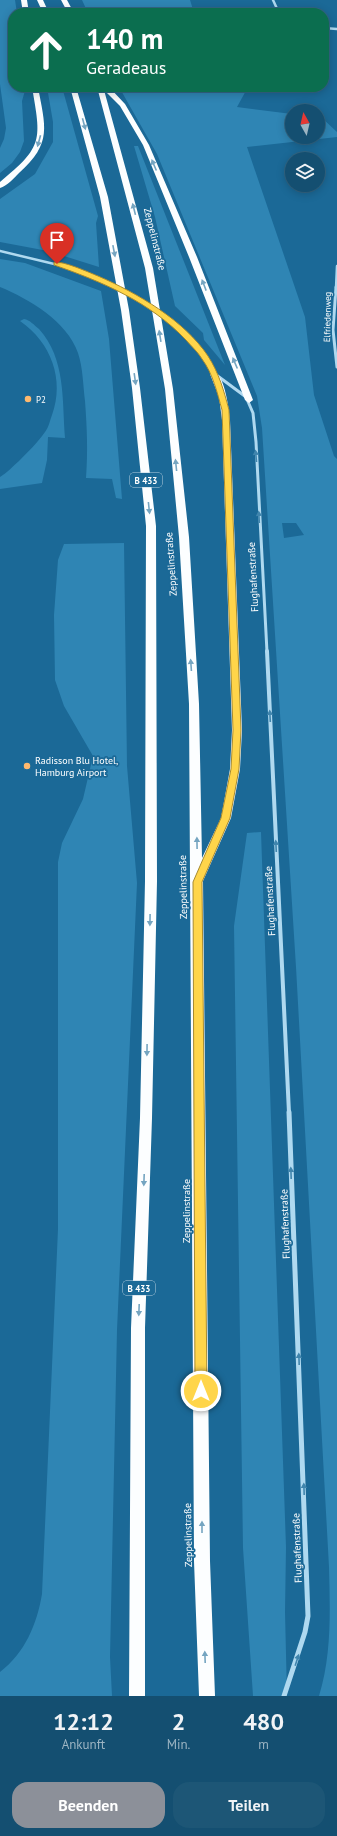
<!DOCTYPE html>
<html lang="de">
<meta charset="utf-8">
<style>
:root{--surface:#144f71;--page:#1d5676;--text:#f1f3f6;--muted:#9db5c3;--line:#336684;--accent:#8c9099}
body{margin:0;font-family:"PT Sans",sans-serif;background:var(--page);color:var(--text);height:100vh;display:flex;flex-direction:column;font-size:15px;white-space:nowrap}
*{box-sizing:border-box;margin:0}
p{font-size:13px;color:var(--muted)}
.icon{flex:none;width:22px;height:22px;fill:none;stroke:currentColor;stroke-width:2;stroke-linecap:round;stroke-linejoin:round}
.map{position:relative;height:1696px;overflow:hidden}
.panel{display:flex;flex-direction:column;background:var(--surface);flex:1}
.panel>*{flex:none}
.top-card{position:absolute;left:8px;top:8px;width:321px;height:84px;border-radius:16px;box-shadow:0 2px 10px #0003,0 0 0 1px var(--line);background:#0b6e4f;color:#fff;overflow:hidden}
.needle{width:26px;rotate:352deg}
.tools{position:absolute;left:285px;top:104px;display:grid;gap:8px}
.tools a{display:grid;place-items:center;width:40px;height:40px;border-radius:50%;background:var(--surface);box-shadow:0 2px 10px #0003,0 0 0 1px var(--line);font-size:20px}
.pin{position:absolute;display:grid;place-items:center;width:34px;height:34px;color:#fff;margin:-41px -17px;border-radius:50% 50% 50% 0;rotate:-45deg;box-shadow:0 0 4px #0007}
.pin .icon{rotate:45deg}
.me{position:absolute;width:44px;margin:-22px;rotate:0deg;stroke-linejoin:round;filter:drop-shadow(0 0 3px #0008)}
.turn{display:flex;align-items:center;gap:14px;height:84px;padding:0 12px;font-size:18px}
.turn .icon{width:52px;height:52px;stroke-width:2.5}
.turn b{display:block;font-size:28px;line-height:34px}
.eta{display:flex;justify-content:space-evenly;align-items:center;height:68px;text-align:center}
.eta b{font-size:24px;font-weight:700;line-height:28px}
.cta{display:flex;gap:8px;margin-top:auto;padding:8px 12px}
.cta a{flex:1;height:46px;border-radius:16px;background:var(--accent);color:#fff;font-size:16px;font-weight:700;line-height:46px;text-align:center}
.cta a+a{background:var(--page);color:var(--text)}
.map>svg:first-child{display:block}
.green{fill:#2f85b4;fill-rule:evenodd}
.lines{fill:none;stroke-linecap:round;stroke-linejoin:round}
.minor-far3{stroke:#afd9f0;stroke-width:2.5}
.minor-far2{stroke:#afd9f0;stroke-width:3}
.minor-far1{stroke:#afd9f0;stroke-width:4}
.minor{stroke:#afd9f0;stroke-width:5}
.trunk{fill:#fcfeff;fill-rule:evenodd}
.oneway{fill:#75a5c1}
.oneway2{fill:#4085ad}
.route{fill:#ffd54a;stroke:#a68a30}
.poi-dot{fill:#ffb96e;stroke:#1b6997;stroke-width:1.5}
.labels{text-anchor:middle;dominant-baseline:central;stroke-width:3.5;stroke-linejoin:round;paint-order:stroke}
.far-street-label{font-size:9px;fill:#fff;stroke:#1b6997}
.far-poi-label{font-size:9px;fill:#fff;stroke:#1b6997;text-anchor:start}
.shield{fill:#1b6997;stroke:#bbd2e0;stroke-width:1}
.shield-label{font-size:9px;font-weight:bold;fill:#fff}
.street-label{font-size:10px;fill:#fff;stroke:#1b6997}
.poi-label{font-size:10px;fill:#fff;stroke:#1b6997;text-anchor:start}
</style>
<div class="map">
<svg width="337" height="1696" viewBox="0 0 337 1696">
<rect width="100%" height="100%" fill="#1b6997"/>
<g class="green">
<polygon points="0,0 15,0 17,13 13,13 13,87 26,87 22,101 24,141 20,152 12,163 0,173 0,148 4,139 6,128 0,84"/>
<polygon points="82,0 190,0 194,13 88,13"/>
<polygon points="47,87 62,87 98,216 96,223 99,267 48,251 0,242 0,199 35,174 53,142 53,122"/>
<path d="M119,87H248L237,107L292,114V137H318V117L322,118L337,132V137L247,147L305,317L314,395L334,456L337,459V1696H319C332,1654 330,1610 329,1567L296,967L262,428L257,396L157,154ZM282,523H296L304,535L284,538Z"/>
<polygon points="134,146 138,146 225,365 204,340 203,333 175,306 155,217"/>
<path d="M0,259L25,263L101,291L109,339L122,499L116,498L112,479L86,478C88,451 87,428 85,401C83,385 83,368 78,353C67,321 29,299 0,287Z"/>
<path d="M24,319C30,320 34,325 39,329C66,359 62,400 65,438L48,437L47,460L42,483L0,489V477C7,473 13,466 19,461C28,452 38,442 45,432C49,427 50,420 52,415C65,380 51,342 20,321Z"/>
<path d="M124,543L127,766L137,883L117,1330L110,1657L112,1696H0V1672C25,1653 37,1624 42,1594L58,1229V862L62,843L83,799L93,756L64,706L55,680L54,615L58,560L64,544Z"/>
<polygon points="261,832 286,1547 285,1612 287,1696 253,1696 243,1548 234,926 247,833"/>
</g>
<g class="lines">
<g class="minor-far3">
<polyline points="273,0 279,13"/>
<polyline points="324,28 337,29"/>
<polyline points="0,251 71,268 119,288"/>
<polyline points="336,288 337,266"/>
</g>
<g class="minor-far2">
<polyline points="117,287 158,311 177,327 204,356 215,374 246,397 253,413 256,442 267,652"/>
<polyline points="336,287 333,330 337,367"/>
</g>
<polyline class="minor-far1" points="267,651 289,1113"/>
<polyline class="minor" points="284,1696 305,1632 308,1616 289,1112"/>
<g class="trunk">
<polygon points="21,0 27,0 29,13 23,13"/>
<polygon points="37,0 43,0 49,13 43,13"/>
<polygon points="61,0 67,0 74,13 68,13"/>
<path d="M32,87H38C45,126 53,143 19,173C14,178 7,186 0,188V182C44,146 41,140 32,87Z"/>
<polygon points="70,87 76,87 108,197 129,310 140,388 156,526 157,881 152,1118 145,1328 145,1696 129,1696 131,1328 140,1118 145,881 146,526 132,388 121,310 100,197"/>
<path d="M97,87H109L125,104L149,145L197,257L253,400L249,403L245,400L189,257L143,145L120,106L104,90L153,268L173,389L189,537L199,704L202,858L221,818L230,769L232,730L222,420L219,397L210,374L211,372H214C225,375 229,410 230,420L242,730L240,769L231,818L203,881L210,1561L215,1696H199L194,1561L189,704L179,537L165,389L145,268Z"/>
</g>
</g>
<defs><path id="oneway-solid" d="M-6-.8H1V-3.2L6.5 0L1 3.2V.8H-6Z"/></defs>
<g class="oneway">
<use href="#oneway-solid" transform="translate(84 124) rotate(75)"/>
<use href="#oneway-solid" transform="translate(39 141) rotate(105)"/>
<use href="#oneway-solid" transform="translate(154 165) rotate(-113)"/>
<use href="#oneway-solid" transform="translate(134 209) rotate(-104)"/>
<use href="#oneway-solid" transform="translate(114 251) rotate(79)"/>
<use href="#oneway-solid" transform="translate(204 285) rotate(-111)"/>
<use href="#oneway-solid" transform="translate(160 336) rotate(-99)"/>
<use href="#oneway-solid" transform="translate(235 363) rotate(-113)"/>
<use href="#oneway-solid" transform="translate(135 379) rotate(82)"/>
<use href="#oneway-solid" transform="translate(176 465) rotate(-96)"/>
<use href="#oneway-solid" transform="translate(149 508) rotate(84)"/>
<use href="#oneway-solid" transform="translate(191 665) rotate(-94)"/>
<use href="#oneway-solid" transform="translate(197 843) rotate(-91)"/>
<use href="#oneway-solid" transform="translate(150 920) rotate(91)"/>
<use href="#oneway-solid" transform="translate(147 1050) rotate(91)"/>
<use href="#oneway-solid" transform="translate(144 1180) rotate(92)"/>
<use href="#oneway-solid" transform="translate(139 1310) rotate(92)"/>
<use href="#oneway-solid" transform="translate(202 1527) rotate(-90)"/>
<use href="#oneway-solid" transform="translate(205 1657) rotate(-92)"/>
</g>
<g class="oneway2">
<use href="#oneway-solid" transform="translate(256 456) rotate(-95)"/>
<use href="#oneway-solid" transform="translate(259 517) rotate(-93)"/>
<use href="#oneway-solid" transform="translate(270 716) rotate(-93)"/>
<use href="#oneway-solid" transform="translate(276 846) rotate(-93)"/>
<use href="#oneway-solid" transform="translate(291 1173) rotate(-92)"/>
<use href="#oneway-solid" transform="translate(299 1359) rotate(-92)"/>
<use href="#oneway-solid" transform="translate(304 1489) rotate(-92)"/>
<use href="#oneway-solid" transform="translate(297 1660) rotate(-72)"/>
</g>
<path class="route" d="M54,262C64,261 88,272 98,276C137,293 184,320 208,356C219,373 224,391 229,410L241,730L239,769L230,818L202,882L207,1391L205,1394L201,1396L197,1394L195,1391L193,882L221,818L231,769L233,730L222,410C217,392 213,374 202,359C198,352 191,346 186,340C150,302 103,282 54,265Z"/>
<g class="poi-dot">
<circle cx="28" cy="399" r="4"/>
<circle cx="27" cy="766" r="4"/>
</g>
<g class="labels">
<g class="far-street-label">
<text transform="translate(327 317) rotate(-89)">Elfriedenweg</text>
</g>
<g class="far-poi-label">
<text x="36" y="399">P2</text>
</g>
<g class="shield">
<rect x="130" y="473" width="32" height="14" rx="3"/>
<rect x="123" y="1281" width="32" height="14" rx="3"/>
</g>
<g class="shield-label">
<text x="146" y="480">B 433</text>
<text x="139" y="1288">B 433</text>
</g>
<g class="street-label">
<text transform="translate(155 239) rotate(76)">Zeppelinstraße</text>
<text transform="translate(171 564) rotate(-94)">Zeppelinstraße</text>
<text transform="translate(253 577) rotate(-93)">Flughafenstraße</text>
<text transform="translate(183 887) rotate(-91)">Zeppelinstraße</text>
<text transform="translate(270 901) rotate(-93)">Flughafenstraße</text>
<text transform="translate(186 1211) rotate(-90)">Zeppelinstraße</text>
<text transform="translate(285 1224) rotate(-92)">Flughafenstraße</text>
<text transform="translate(188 1535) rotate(-91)">Zeppelinstraße</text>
<text transform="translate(297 1548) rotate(-92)">Flughafenstraße</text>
</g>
<g class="poi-label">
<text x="35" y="760">Radisson Blu Hotel,<tspan x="35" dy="12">Hamburg Airport</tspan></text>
</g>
</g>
</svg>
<div class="tools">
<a><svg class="needle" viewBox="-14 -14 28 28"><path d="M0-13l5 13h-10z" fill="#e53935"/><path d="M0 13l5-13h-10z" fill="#9db5c3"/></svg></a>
<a><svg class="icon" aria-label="layers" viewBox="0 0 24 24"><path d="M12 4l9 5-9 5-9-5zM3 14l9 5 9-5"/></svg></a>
</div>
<div class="pin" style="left:57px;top:264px;background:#d93025"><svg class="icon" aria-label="arrive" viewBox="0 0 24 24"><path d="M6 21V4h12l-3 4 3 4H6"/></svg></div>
<svg class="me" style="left:201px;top:1391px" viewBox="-20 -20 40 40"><circle r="17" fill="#ffd54a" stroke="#fff" stroke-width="3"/><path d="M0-11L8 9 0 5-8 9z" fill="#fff"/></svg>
<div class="top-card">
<div class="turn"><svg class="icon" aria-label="ahead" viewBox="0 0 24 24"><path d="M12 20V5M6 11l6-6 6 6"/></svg><div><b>140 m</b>Geradeaus</div></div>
</div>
</div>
<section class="panel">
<div class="eta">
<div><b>12:12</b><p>Ankunft</p></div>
<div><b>2</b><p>Min.</p></div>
<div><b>480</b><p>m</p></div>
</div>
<div class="cta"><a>Beenden</a><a>Teilen</a></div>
</section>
